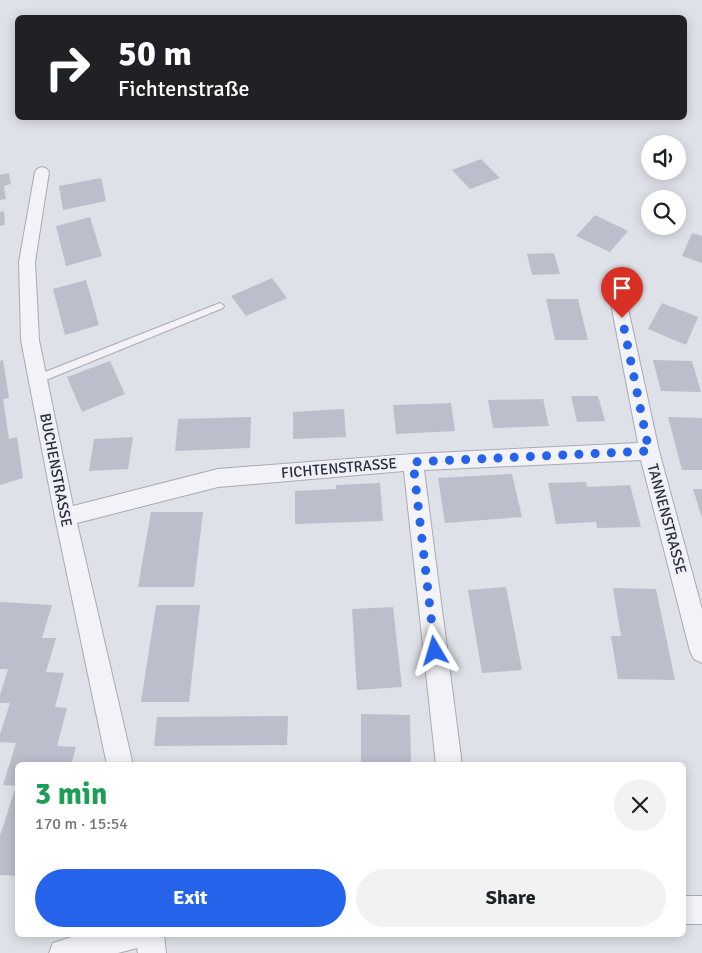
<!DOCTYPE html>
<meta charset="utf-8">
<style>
:root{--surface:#fff;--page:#f2f2f2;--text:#202124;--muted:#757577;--accent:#2563eb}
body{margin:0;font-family:Signika,sans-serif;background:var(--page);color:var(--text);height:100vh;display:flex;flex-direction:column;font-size:19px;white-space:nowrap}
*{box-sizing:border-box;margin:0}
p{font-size:16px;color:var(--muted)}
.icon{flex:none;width:28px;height:28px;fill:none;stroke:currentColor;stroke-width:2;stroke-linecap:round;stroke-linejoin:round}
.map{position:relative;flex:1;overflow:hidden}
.panel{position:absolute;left:15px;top:762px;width:671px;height:175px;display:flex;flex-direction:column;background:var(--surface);border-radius:8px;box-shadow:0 2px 12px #0003}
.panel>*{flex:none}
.hud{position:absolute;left:15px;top:15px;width:672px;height:105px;border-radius:8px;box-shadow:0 2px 12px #0003;background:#202124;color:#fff;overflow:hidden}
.tools{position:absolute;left:641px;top:135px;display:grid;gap:10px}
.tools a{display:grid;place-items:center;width:45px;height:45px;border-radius:50%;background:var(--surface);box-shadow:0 2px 12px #0003;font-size:25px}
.pin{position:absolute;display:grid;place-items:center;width:42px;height:42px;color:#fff;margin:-51px -21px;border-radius:50% 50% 50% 0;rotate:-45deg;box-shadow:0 0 5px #0007}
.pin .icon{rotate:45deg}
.me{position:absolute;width:55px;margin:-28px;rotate:353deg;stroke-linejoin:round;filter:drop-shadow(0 0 4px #0008)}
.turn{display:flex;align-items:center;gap:18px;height:105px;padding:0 20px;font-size:22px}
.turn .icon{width:65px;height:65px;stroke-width:2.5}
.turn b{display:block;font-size:35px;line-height:42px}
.round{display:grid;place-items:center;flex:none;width:52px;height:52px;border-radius:26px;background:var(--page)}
.overview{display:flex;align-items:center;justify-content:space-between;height:85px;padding:0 20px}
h1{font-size:30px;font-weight:700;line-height:38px;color:#1e9e55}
.primary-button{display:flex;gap:10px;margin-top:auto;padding:10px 20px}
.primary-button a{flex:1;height:58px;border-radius:30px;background:var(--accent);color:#fff;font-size:20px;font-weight:700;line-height:58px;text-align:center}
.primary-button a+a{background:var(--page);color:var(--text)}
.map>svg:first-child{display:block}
.building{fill:#bcbfcb}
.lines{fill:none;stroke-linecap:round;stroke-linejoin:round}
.lane-casing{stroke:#a8abb5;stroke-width:2}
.street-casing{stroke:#a8abb5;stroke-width:2}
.lane{fill:#f2f2f7;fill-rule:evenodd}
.street{fill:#f2f2f7;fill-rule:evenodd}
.route{stroke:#2563eb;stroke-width:9;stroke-dasharray:0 16.2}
.labels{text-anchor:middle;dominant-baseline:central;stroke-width:5;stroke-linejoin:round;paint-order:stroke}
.street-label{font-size:15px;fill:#282c3f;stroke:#eff0f6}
</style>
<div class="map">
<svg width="702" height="953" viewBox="0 0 702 953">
<rect width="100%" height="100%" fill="#dfe1e8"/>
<g class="building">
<polygon points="481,159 500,178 470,189 452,170"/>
<polygon points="9,173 11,184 4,186 6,199 0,200 0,175"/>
<polygon points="101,178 106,201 63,210 59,186"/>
<polygon points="4,211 5,225 0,226 0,212"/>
<polygon points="595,215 628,231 610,252 576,236"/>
<polygon points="90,217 102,256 66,266 56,226"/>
<polygon points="692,233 702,236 702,263 682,256"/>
<polygon points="554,253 560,274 532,275 527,254"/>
<polygon points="272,278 287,298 246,316 231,296"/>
<polygon points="86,280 99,325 65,335 53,289"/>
<polygon points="546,299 578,299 588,340 555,340"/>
<polygon points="662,303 698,317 686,345 648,329"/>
<polygon points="3,360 9,398 3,399 9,439 17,437 23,478 0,485 0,361"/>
<polygon points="653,360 692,361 701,392 661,391"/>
<polygon points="110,361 125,394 82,412 67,377"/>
<polygon points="571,396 598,396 605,421 577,422"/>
<polygon points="543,399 549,426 493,428 488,400"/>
<polygon points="451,403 455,431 396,434 393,405"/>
<polygon points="344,409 346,437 293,439 293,412"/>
<polygon points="251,417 250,448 175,451 178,419"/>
<polygon points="668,417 702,418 702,470 682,470"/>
<polygon points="133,437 128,469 89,471 94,439"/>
<polygon points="512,474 522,517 445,523 438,478"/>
<polygon points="586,482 587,487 630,485 641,527 597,528 596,522 556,524 548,483"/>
<polygon points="380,483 383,521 295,524 295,491 336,489 336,485"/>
<polygon points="693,489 702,489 702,518"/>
<polygon points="151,512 203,512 194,587 138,587"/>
<polygon points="506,587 522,670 482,673 468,590"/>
<polygon points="613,588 656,589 675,680 618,679 611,636 621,636"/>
<polygon points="0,602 52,605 42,638 56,638 46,672 64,673 55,707 67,708 57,746 76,747 71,765 18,765 18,876 0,875 0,836 16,786 3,785 16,743 0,742 0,734 10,703 0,703 0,695 8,669 0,669"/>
<polygon points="156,605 200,605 189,702 141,702"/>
<polygon points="393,607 402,687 357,690 352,609"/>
<polygon points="361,714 410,715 411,765 361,765"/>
<polygon points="288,716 287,745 154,746 157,717"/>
</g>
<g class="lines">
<g class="lane-casing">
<polygon id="lane" points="220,303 224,306 223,308 41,382 35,382 33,379 35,376"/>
</g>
<g class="street-casing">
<g id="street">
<polygon points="42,167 47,169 49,172 35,262 39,340 73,506 218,469 413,454 638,443 610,299 612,295 618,293 624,295 626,299 659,451 702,609 702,663 694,659 690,651 641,460 424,470 462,765 436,765 404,471 218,487 77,523 133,765 107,765 55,517 21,340 19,262 35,172 37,169"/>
<rect x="684" y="896" width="18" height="28"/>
<polygon points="78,935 164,935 166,953 138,953 137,948 118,953 49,953 53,943"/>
</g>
</g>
<use href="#lane" class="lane"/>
<use href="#street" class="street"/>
</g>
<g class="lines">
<polyline class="route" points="435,651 413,462 649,451 622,318"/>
</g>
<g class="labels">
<g class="street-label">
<text transform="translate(339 468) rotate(-5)">FICHTENSTRASSE</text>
<text transform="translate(56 470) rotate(79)">BUCHENSTRASSE</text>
<text transform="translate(667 519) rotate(75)">TANNENSTRASSE</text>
</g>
</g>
</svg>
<div class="tools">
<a><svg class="icon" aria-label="sound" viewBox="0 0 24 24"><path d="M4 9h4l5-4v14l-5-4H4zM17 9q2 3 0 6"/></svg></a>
<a><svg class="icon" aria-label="search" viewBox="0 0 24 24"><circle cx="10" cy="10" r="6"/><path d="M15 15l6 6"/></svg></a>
</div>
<div class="pin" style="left:622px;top:318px;background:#d93025"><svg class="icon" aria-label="arrive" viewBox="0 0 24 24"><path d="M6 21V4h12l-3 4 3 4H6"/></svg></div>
<svg class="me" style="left:435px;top:651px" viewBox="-20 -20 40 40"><path d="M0-17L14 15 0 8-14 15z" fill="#2563eb" stroke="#fff" stroke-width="4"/></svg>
<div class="hud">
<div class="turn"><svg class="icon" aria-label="right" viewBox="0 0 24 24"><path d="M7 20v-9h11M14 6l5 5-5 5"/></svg><div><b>50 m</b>Fichtenstraße</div></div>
</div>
<section class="panel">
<div class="overview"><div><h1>3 min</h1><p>170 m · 15:54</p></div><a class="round"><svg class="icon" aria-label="close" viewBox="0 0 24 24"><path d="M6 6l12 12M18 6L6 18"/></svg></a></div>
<div class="primary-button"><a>Exit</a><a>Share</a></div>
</section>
</div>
